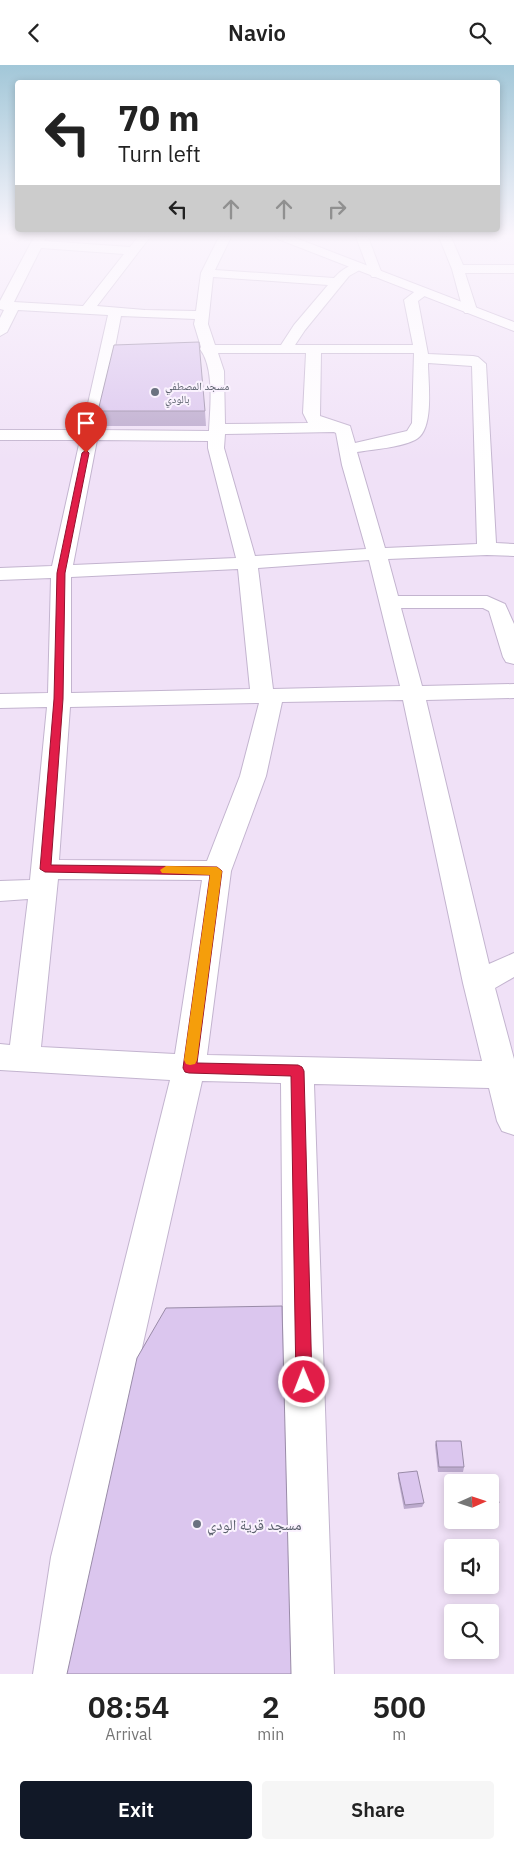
<!DOCTYPE html>
<meta charset="utf-8">
<style>
:root{--surface:#fff;--page:#f6f6f6;--text:#222;--muted:#767676;--accent:#111827}
body{margin:0;font-family:"IBM Plex Sans","Noto Naskh Arabic",sans-serif;background:var(--page);color:var(--text);height:100vh;display:flex;flex-direction:column;font-size:19px;white-space:nowrap}
*{box-sizing:border-box;margin:0}
p{font-size:16px;color:var(--muted)}
.icon{flex:none;width:28px;height:28px;fill:none;stroke:currentColor;stroke-width:2;stroke-linecap:round;stroke-linejoin:round}
.map{position:relative;height:1609px;overflow:hidden}
.drawer{display:flex;flex-direction:column;background:var(--surface);flex:1}
.drawer>*{flex:none}
.top-card{position:absolute;left:15px;top:15px;width:485px;height:152px;border-radius:5px;box-shadow:0 2px 8px #0003;background:#fff;color:var(--text);overflow:hidden}
.needle{width:32px;rotate:87deg}
.buttons{position:absolute;left:444px;top:1409px;display:grid;gap:10px}
.buttons a{display:grid;place-items:center;width:55px;height:55px;border-radius:5px;background:var(--surface);box-shadow:0 2px 8px #0003;font-size:25px}
.pin{position:absolute;display:grid;place-items:center;width:42px;height:42px;color:#fff;margin:-51px -21px;border-radius:50% 50% 50% 0;rotate:-45deg;box-shadow:0 0 5px #0007}
.pin .icon{rotate:45deg}
.me{position:absolute;width:55px;margin:-28px;rotate:359deg;stroke-linejoin:round;filter:drop-shadow(0 0 4px #0008)}
.turn{display:flex;align-items:center;gap:18px;height:105px;padding:0 20px;font-size:22px}
.turn .icon{width:65px;height:65px;stroke-width:2.5}
.turn b{display:block;font-size:35px;line-height:42px}
.lanes{display:flex;align-items:center;height:48px;padding:0 20px;background:#0003;justify-content:center;gap:25px;direction:ltr}
.lanes .off{opacity:.35}
.eta{display:flex;justify-content:space-evenly;align-items:center;height:85px;text-align:center}
.eta b{font-size:30px;font-weight:600;line-height:35px}
.button{display:flex;gap:10px;margin-top:auto;padding:10px 20px}
.button a{flex:1;height:58px;border-radius:5px;background:var(--accent);color:#fff;font-size:20px;font-weight:600;line-height:58px;text-align:center}
.button a+a{background:var(--page);color:var(--text)}
header{display:flex;justify-content:space-between;align-items:center;height:65px;padding:0 20px;background:var(--surface);font-size:22px;font-weight:600}
.map>svg:first-child{display:block}
.residential{fill:#f0e1f7;fill-rule:evenodd}
.lines{fill:none;stroke-linecap:round;stroke-linejoin:round}
.street-casing{stroke:#c3b4cf;stroke-width:2}
.secondary-casing{stroke:#c4b2d1;stroke-width:2}
.street{fill:#fff;fill-rule:evenodd}
.secondary{fill:#fff;fill-rule:evenodd}
.wall{fill:#bcaacd}
.building{fill:#dbc6ee;stroke:#998ba7}
.route{fill:#e11d48;stroke:#92132f}
.slow{fill:#f59e0b}
.worship-dot{fill:#6b7280;stroke:#faf2fe;stroke-width:2}
.labels{text-anchor:middle;dominant-baseline:central;stroke-width:4;stroke-linejoin:round;paint-order:stroke}
.far-worship-label{font-size:11px;fill:#5b616d;stroke:#faf2fe;text-anchor:start}
.near-worship-label{font-size:15px;fill:#5b616d;stroke:#faf2fe;text-anchor:start}
</style>
<header><svg class="icon" aria-label="back" viewBox="0 0 24 24"><path d="M15 5l-7 7 7 7"/></svg>Navio<svg class="icon" aria-label="search" viewBox="0 0 24 24"><circle cx="10" cy="10" r="6"/><path d="M15 15l6 6"/></svg></header>
<div class="map">
<svg width="514" height="1609" viewBox="0 0 514 1609">
<rect width="100%" height="100%" fill="#f7ecfb"/>
<path class="residential" d="M0,172H514V1609H0ZM452,1418H490V1455H452ZM452,1482H490V1520H452ZM452,1548H490V1585H452Z"/>
<g class="lines">
<g class="street-casing">
<g id="street">
<path d="M34,172H46L44,176L130,182L138,172H150L97,241L145,245L196,246L201,208L219,172H231L215,205L334,213C341,205 352,197 363,199L365,202L349,211L305,265L295,280H413L404,235L418,224L423,223L430,227L418,236L428,289L473,291L478,292L486,299L496,478L514,479V491L487,490L388,494L398,531H487L505,539L514,559V599L506,597L503,592L489,546L483,543H401L422,621L514,619V633L426,635L489,899L514,888V912L495,923L514,994V1070L502,1066L497,1056L489,1023L314,1019L334,1609H286L281,1018L202,1016L95,1492L81,1609H33L51,1492L170,1015L0,1005V979L10,980L28,834L0,836V816L30,815L47,642L0,643V629L48,628L51,513L0,515V503L52,501L80,375H0V365H82L108,250L18,245L7,267L0,271V253L4,245L0,244V236ZM41,183L124,189L83,241L14,237ZM213,212L328,220L294,260L281,280H215L208,259ZM121,251L195,254L194,259L201,282L200,284C215,304 210,343 209,366L99,365ZM218,288H306L303,348L308,358L225,359L224,306ZM321,288H414L412,358L407,366L355,378L350,361L320,351ZM428,298L472,301L477,479L385,483L357,387C375,384 398,383 415,375C435,366 428,317 428,298ZM334,367L336,368L342,400L366,484L255,491L224,383L225,369ZM97,375L208,376V383L236,493L73,500ZM369,495L400,621L273,624L258,503ZM238,504L250,624L71,628V512ZM403,635L463,918L482,996L207,990L231,806L266,711L282,637ZM259,638L240,711L207,796L59,795L70,642ZM58,814L202,815L175,989L41,982Z"/>
<polygon points="356,172 368,172 382,209 380,212 372,212 370,209"/>
<polygon points="439,172 451,172 463,200 514,200 514,208 465,208 477,245 475,248 465,248 463,245 452,204"/>
</g>
</g>
<g class="secondary-casing">
<polygon id="secondary" points="276,172 293,172 514,257 514,266 278,174"/>
</g>
<use href="#street" class="street"/>
<use href="#secondary" class="secondary"/>
</g>
<g class="wall">
<polygon points="98,346 205,346 206,361 100,361"/>
<polygon points="436,1376 464,1402 463,1407 438,1407 435,1380"/>
<polygon points="398,1408 424,1438 422,1442 404,1444 398,1413"/>
<polygon points="490,1418 499,1438 497,1442 490,1443"/>
</g>
<g class="building">
<polygon points="199,277 205,346 98,346 114,280"/>
<polygon points="282,1241 291,1609 67,1609 137,1293 166,1243"/>
<polygon points="436,1376 461,1376 464,1402 439,1402"/>
<polygon points="417,1406 424,1438 405,1440 398,1408"/>
<polygon points="494,1416 499,1438 490,1439 490,1418 477,1418"/>
</g>
<linearGradient id="sky" x2="0" y2="1"><stop stop-color="#a2c7d8"/><stop offset="0.43" stop-color="#fbf6fd"/><stop offset="1" stop-color="#fbf6fd" stop-opacity="0"/></linearGradient>
<rect width="514" height="397" fill="url(#sky)"/>
<polygon class="route" points="86,385 89,388 65,508 63,634 51,800 217,802 222,806 197,998 298,1000 302,1002 304,1006 312,1317 310,1323 304,1325 298,1323 296,1317 291,1011 189,1008 185,1007 183,1003 210,810 45,807 40,804 54,634 57,508 82,388"/>
<polygon class="slow" points="166,801 217,802 222,806 197,995 195,999 190,1000 186,999 184,995 210,810 162,808 160,805"/>
<g class="worship-dot">
<circle cx="155" cy="327" r="5"/>
<circle cx="197" cy="1459" r="5"/>
</g>
<g class="labels">
<g class="far-worship-label">
<text x="165" y="321">مسجد المصطفي<tspan x="165" dy="13">بالودي</tspan></text>
</g>
<g class="near-worship-label">
<text x="207" y="1459">مسجد قرية الودي</text>
</g>
</g>
</svg>
<div class="buttons">
<a><svg class="needle" viewBox="-14 -14 28 28"><path d="M0-13l5 13h-10z" fill="#e53935"/><path d="M0 13l5-13h-10z" fill="#767676"/></svg></a>
<a><svg class="icon" aria-label="sound" viewBox="0 0 24 24"><path d="M4 9h4l5-4v14l-5-4H4zM17 9q2 3 0 6"/></svg></a>
<a><svg class="icon" aria-label="search" viewBox="0 0 24 24"><circle cx="10" cy="10" r="6"/><path d="M15 15l6 6"/></svg></a>
</div>
<div class="pin" style="left:86px;top:388px;background:#d93025"><svg class="icon" aria-label="arrive" viewBox="0 0 24 24"><path d="M6 21V4h12l-3 4 3 4H6"/></svg></div>
<svg class="me" style="left:304px;top:1317px" viewBox="-20 -20 40 40"><circle r="17" fill="#e11d48" stroke="#fff" stroke-width="3"/><path d="M0-11L8 9 0 5-8 9z" fill="#fff"/></svg>
<div class="top-card">
<div class="turn"><svg class="icon" aria-label="left" viewBox="0 0 24 24"><path d="M17 20v-9H6M10 6l-5 5 5 5"/></svg><div><b>70 m</b>Turn left</div></div>
<div class="lanes"><svg class="icon" aria-label="left" viewBox="0 0 24 24"><path d="M17 20v-9H6M10 6l-5 5 5 5"/></svg><svg class="icon off" aria-label="ahead" viewBox="0 0 24 24"><path d="M12 20V5M6 11l6-6 6 6"/></svg><svg class="icon off" aria-label="ahead" viewBox="0 0 24 24"><path d="M12 20V5M6 11l6-6 6 6"/></svg><svg class="icon off" aria-label="right" viewBox="0 0 24 24"><path d="M7 20v-9h11M14 6l5 5-5 5"/></svg></div>
</div>
</div>
<section class="drawer">
<div class="eta">
<div><b>08:54</b><p>Arrival</p></div>
<div><b>2</b><p>min</p></div>
<div><b>500</b><p>m</p></div>
</div>
<div class="button"><a>Exit</a><a>Share</a></div>
</section>
